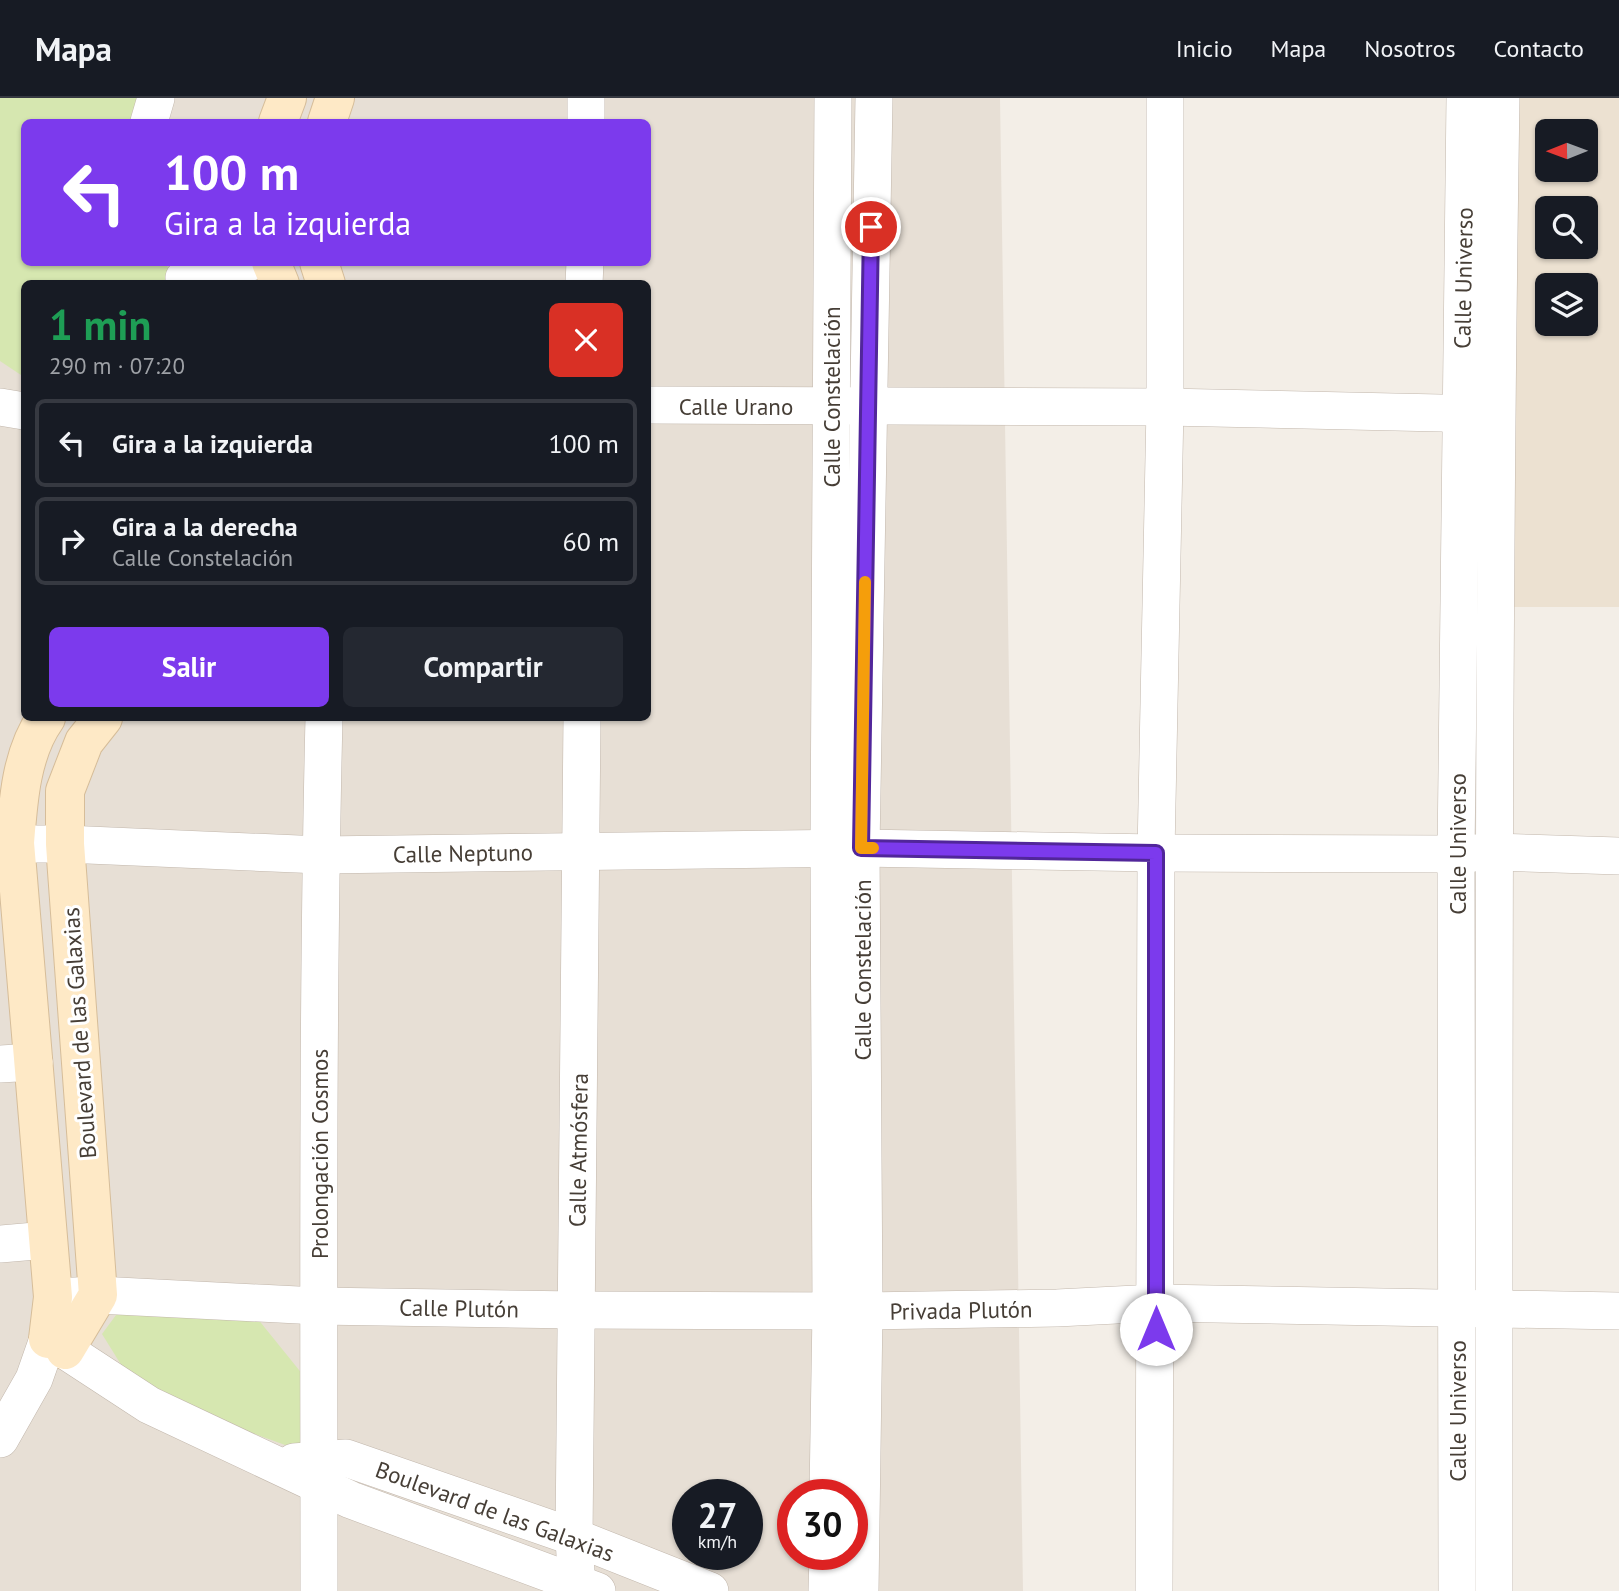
<!DOCTYPE html>
<html lang="es">
<meta charset="utf-8">
<style>
:root{--surface:#171b24;--page:#242831;--text:#f1f3f6;--muted:#9ea1a6;--line:#363941;--accent:#7c3aed}
body{margin:0;font-family:"PT Sans",sans-serif;background:var(--page);color:var(--text);height:100vh;display:flex;flex-direction:column;font-size:26px;white-space:nowrap}
*{box-sizing:border-box;margin:0}
p{font-size:23px;color:var(--muted)}
.icon{flex:none;width:38px;height:38px;fill:none;stroke:currentColor;stroke-width:2;stroke-linecap:round;stroke-linejoin:round}
.map{position:relative;flex:1;overflow:hidden}
.sheet{position:absolute;left:21px;top:182px;width:630px;height:441px;display:flex;flex-direction:column;background:var(--surface);border-radius:10px;box-shadow:0 2px 5px #0004}
.sheet>*{flex:none}
.banner{position:absolute;left:21px;top:21px;width:630px;height:147px;border-radius:10px;box-shadow:0 2px 5px #0004;background:#7c3aed;color:#fff;overflow:hidden}
.needle{width:46px;rotate:269deg}
.tools{position:absolute;left:1535px;top:21px;display:grid;gap:14px}
.tools a{display:grid;place-items:center;width:63px;height:63px;border-radius:10px;background:var(--surface);box-shadow:0 2px 5px #0004;font-size:35px}
.speed{position:absolute;left:672px;top:1381px;display:flex;gap:14px;font-size:35px;font-weight:700;text-align:center}
.speed>*{display:grid;place-content:center;width:91px;height:91px;border-radius:50%;background:var(--surface);box-shadow:0 2px 5px #0004;line-height:1}
.speed small{font-size:18px;font-weight:400}
.speed .limit{border:10px solid #d22;background:#fff;color:#111}
.pin{position:absolute;display:grid;place-items:center;width:60px;height:60px;color:#fff;margin:-30px;border:4px solid #fff;border-radius:50%;box-shadow:0 2px 7px #0007}
.me{position:absolute;width:77px;margin:-38px;rotate:0deg;stroke-linejoin:round;filter:drop-shadow(0 0 5px #0008)}
.turn{display:flex;align-items:center;gap:24px;height:147px;padding:0 28px;font-size:32px}
.turn .icon{width:91px;height:91px;stroke-width:2.5}
.turn b{display:block;font-size:49px;line-height:60px}
.round{display:grid;place-items:center;flex:none;width:74px;height:74px;border-radius:10px;background:var(--page)}
.headline{display:flex;align-items:center;justify-content:space-between;height:119px;padding:0 28px}
h1{font-size:42px;font-weight:700;line-height:52px;color:#1e9e55}
.button{display:flex;gap:14px;margin-top:auto;padding:14px 28px}
.button a{flex:1;height:80px;border-radius:10px;background:var(--accent);color:#fff;font-size:28px;font-weight:700;line-height:80px;text-align:center}
.button a+a{background:var(--page);color:var(--text)}
ul{padding:0;list-style:none}
li{display:flex;align-items:center;gap:21px;height:88px;margin:0 14px 10px;padding:0 14px;border:4px solid var(--line);border-radius:10px}
li div{flex:1}
li b{display:block;font-size:26px}
li em{font-style:normal}
header{display:flex;align-items:center;gap:42px;box-sizing:border-box;height:98px;padding:0 35px;background:var(--surface);border-bottom:2px solid var(--line)}
header strong{font-size:33px}
nav{display:flex;gap:38px;margin-inline-start:auto;font-size:24px}
.map>svg:first-child{display:block}
.residential{fill:#e7dfd5;fill-rule:evenodd}
.education{fill:#ece1d1;fill-rule:evenodd}
.green{fill:#d6e7b0}
.lines{fill:none;stroke-linecap:round;stroke-linejoin:round}
.street-casing{stroke:#c2b7ac;stroke-width:38}
.secondary-casing{stroke:#d6bd99;stroke-width:40}
.street{stroke:#fff;stroke-width:37}
.secondary{stroke:#fee9c6;stroke-width:38}
.route-casing{stroke:#51269a;stroke-width:18}
.route{stroke:#7c3aed;stroke-width:12}
.slow{stroke:#f59e0b;stroke-width:12}
.labels{text-anchor:middle;dominant-baseline:central;stroke-width:6;stroke-linejoin:round;paint-order:stroke}
.street-label{font-size:23px;fill:#463e36;stroke:#fff}
</style>
<header>
<strong>Mapa</strong>
<nav><a>Inicio</a><a>Mapa</a><a>Nosotros</a><a>Contacto</a></nav>
</header>
<div class="map">
<svg width="1619" height="1493" viewBox="0 0 1619 1493">
<rect width="100%" height="100%" fill="#f3eee7"/>
<path class="residential" d="M0,0H1000L1023,1493H0ZM24,24H648V164H24ZM24,186H648V620H24ZM688,1396H747V1456H688ZM793,1396H852V1456H793Z"/>
<path class="education" d="M1514,0H1619V509H1511ZM1547,33H1586V72H1547ZM1547,110H1586V149H1547ZM1547,187H1586V226H1547Z"/>
<g class="green">
<polygon points="0,0 139,0 136,24 24,24 24,164 166,165 170,175 163,185 24,186 24,279 0,263"/>
<polygon points="119,1213 257,1220 312,1288 310,1356 138,1294 102,1236"/>
</g>
<g class="lines">
<g class="street-casing">
<g id="street">
<polyline points="149,24 156,0"/>
<polyline points="586,24 586,0"/>
<polyline points="184,180 251,164"/>
<polyline points="584,186 585,164"/>
<polyline points="648,307 1165,309 1486,316"/>
<polyline points="0,309 24,313"/>
<polyline points="0,746 65,746 321,757 861,750 1156,755 1456,756 1494,754 1619,758"/>
<polyline points="0,966 34,964"/>
<polyline points="0,1146 47,1142"/>
<polyline points="53,1199 98,1197 318,1208 577,1212 864,1213 1057,1210 1156,1205 1619,1213"/>
<polyline points="0,1341 34,1281 48,1241 149,1307 351,1402 597,1493"/>
<polyline points="294,1364 346,1360 574,1439 710,1493"/>
<polyline points="828,1396 831,1213 829,751 833,0"/>
<path d="M319,1493C319,1202 317,911 324,620"/>
<polyline points="577,1493 574,1439 582,620"/>
<polyline points="827,1493 828,1456"/>
<polyline points="860,1493 864,1213 861,750 874,0"/>
<polyline points="1154,1493 1156,755 1165,309 1165,0"/>
<polyline points="1457,1493 1456,756 1465,0"/>
<path d="M1494,1493C1494,995 1493,498 1501,0"/>
</g>
</g>
<g class="secondary-casing">
<g id="secondary">
<polyline points="278,24 287,0"/>
<polyline points="327,24 335,0"/>
<polyline points="271,164 280,186"/>
<polyline points="319,164 326,186"/>
<path d="M46,620C21,655 18,704 15,745L53,1199L48,1241"/>
<polyline points="65,1252 98,1197 65,746 65,693 84,644 103,620"/>
</g>
</g>
<use href="#street" class="street"/>
<use href="#secondary" class="secondary"/>
</g>
<g class="lines">
<g class="route-casing">
<polyline id="route" points="871,129 861,750 1156,755 1156,1231"/>
</g>
<use href="#route" class="route"/>
<polyline class="slow" points="865,484 861,750 873,750"/>
</g>
<g class="labels">
<g class="street-label">
<text transform="translate(1463 180) rotate(-89)">Calle Universo</text>
<text transform="translate(831 299) rotate(-90)">Calle Constelación</text>
<text x="736" y="308">Calle Urano</text>
<text transform="translate(1457 746) rotate(-90)">Calle Universo</text>
<text transform="translate(463 755) rotate(-1)">Calle Neptuno</text>
<text transform="translate(862 872) rotate(-90)">Calle Constelación</text>
<text transform="translate(79 935) rotate(-94)">Boulevard de las Galaxias</text>
<text transform="translate(578 1052) rotate(-89)">Calle Atmósfera</text>
<text transform="translate(319 1056) rotate(-90)">Prolongación Cosmos</text>
<text transform="translate(459 1210) rotate(1)">Calle Plutón</text>
<text transform="translate(961 1212) rotate(-1)">Privada Plutón</text>
<text transform="translate(1457 1313) rotate(-90)">Calle Universo</text>
<text transform="translate(495 1413) rotate(20)">Boulevard de las Galaxias</text>
</g>
</g>
</svg>
<div class="tools">
<a><svg class="needle" viewBox="-14 -14 28 28"><path d="M0-13l5 13h-10z" fill="#e53935"/><path d="M0 13l5-13h-10z" fill="#9ea1a6"/></svg></a>
<a><svg class="icon" aria-label="search" viewBox="0 0 24 24"><circle cx="10" cy="10" r="6"/><path d="M15 15l6 6"/></svg></a>
<a><svg class="icon" aria-label="layers" viewBox="0 0 24 24"><path d="M12 4l9 5-9 5-9-5zM3 14l9 5 9-5"/></svg></a>
</div>
<div class="speed"><div>27<small>km/h</small></div><div class="limit">30</div></div>
<div class="pin" style="left:871px;top:129px;background:#d93025"><svg class="icon" aria-label="arrive" viewBox="0 0 24 24"><path d="M6 21V4h12l-3 4 3 4H6"/></svg></div>
<svg class="me" style="left:1156px;top:1231px" viewBox="-20 -20 40 40"><circle r="19" fill="#fff"/><path d="M0-13L10 11 0 6-10 11z" fill="#7c3aed"/></svg>
<div class="banner">
<div class="turn"><svg class="icon" aria-label="left" viewBox="0 0 24 24"><path d="M17 20v-9H6M10 6l-5 5 5 5"/></svg><div><b>100 m</b>Gira a la izquierda</div></div>
</div>
<section class="sheet">
<div class="headline"><div><h1>1 min</h1><p>290 m · 07:20</p></div><a class="round" style="background:#d93025;color:#fff"><svg class="icon" aria-label="close" viewBox="0 0 24 24"><path d="M6 6l12 12M18 6L6 18"/></svg></a></div>
<ul>
<li><svg class="icon" aria-label="left" viewBox="0 0 24 24"><path d="M17 20v-9H6M10 6l-5 5 5 5"/></svg><div><b>Gira a la izquierda</b></div><em>100 m</em></li>
<li><svg class="icon" aria-label="right" viewBox="0 0 24 24"><path d="M7 20v-9h11M14 6l5 5-5 5"/></svg><div><b>Gira a la derecha</b><p>Calle Constelación</p></div><em>60 m</em></li>
</ul>
<div class="button"><a>Salir</a><a>Compartir</a></div>
</section>
</div>
